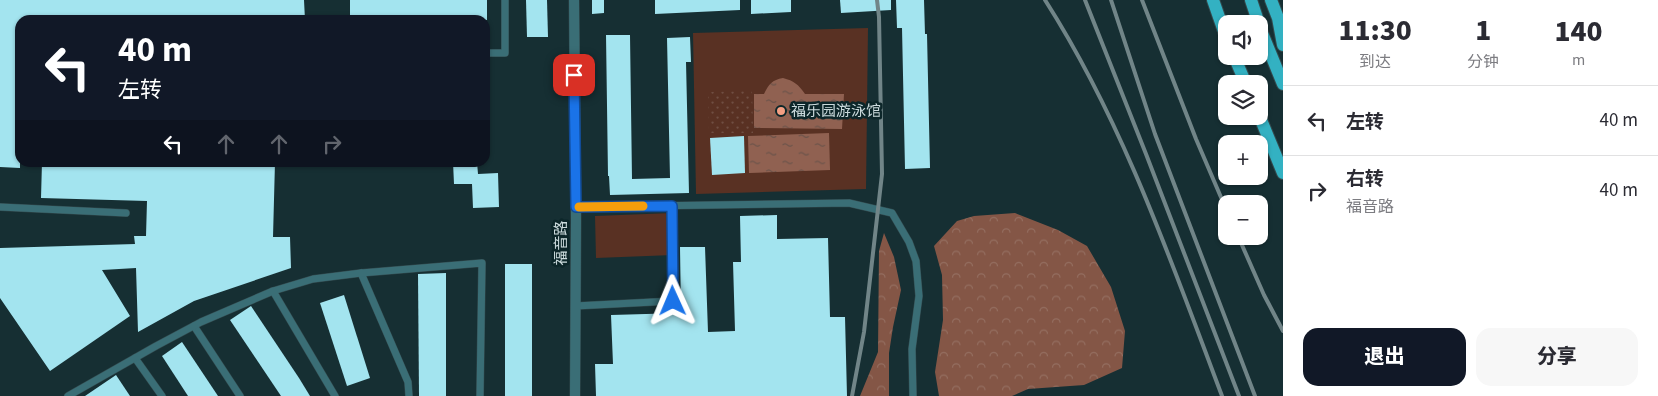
<!DOCTYPE html>
<html lang="zh">
<meta charset="utf-8">
<style>
:root{--surface:#fff;--page:#f7f7f7;--text:#2b2b33;--muted:#7c7c81;--line:#e1e1e2;--accent:#111827}
body{margin:0;font-family:"Source Sans 3","Noto Sans SC",sans-serif;background:var(--page);color:var(--text);height:100vh;display:flex;flex-direction:column;font-size:19px;white-space:nowrap}
*{box-sizing:border-box;margin:0}
p{font-size:16px;color:var(--muted)}
.icon{flex:none;width:28px;height:28px;fill:none;stroke:currentColor;stroke-width:2;stroke-linecap:round;stroke-linejoin:round}
.map{position:relative;flex:1;overflow:hidden}
.side{display:flex;flex-direction:column;background:var(--surface);width:375px}
.side>*{flex:none}
.top-card{position:absolute;left:15px;top:15px;width:475px;height:152px;border-radius:15px;box-shadow:0 1px 4px #0004;background:#111827;color:#fff;overflow:hidden}
.tools{position:absolute;left:1218px;top:15px;display:grid;gap:10px}
.tools a{display:grid;place-items:center;width:50px;height:50px;border-radius:10px;background:var(--surface);box-shadow:0 1px 4px #0004;font-size:25px}
.pin{position:absolute;display:grid;place-items:center;width:42px;height:42px;color:#fff;margin:-21px;border-radius:10px;box-shadow:0 2px 8px #0006}
.me{position:absolute;width:55px;margin:-28px;rotate:359deg;stroke-linejoin:round;filter:drop-shadow(0 0 4px #0008)}
.turn{display:flex;align-items:center;gap:18px;height:105px;padding:0 20px;font-size:22px}
.turn .icon{width:65px;height:65px;stroke-width:2.5}
.turn b{display:block;font-size:35px;line-height:42px}
.lanes{display:flex;align-items:center;height:48px;padding:0 20px;background:#0003;justify-content:center;gap:25px;direction:ltr}
.lanes .off{opacity:.35}
.eta{display:flex;justify-content:space-evenly;align-items:center;height:85px;text-align:center}
.eta b{font-size:30px;font-weight:800;line-height:35px}
.action{display:flex;gap:10px;margin-top:auto;padding:10px 20px}
.action a{flex:1;height:58px;border-radius:15px;background:var(--accent);color:#fff;font-size:20px;font-weight:800;line-height:58px;text-align:center}
.action a+a{background:var(--page);color:var(--text)}
ul{padding:0;list-style:none}
li{display:flex;align-items:center;gap:15px;height:70px;padding:0 20px;border-top:1px solid var(--line)}
li div{flex:1}
li b{display:block;font-size:19px}
li em{font-style:normal}
main{display:flex;flex:1;min-height:0}
.map>svg:first-child{display:block}
.grass{fill:#593123}
.forest{fill:url(#forest-crowns)}
.garden{fill:url(#garden-dots)}
.water{fill:url(#water-ripples)}
.building{fill:#a3e4ef}
.lines{fill:none;stroke-linecap:round;stroke-linejoin:round}
.service-casing{stroke:#334a4e;stroke-width:8}
.minor-casing{stroke:#334a4e;stroke-width:11}
.primary-casing{stroke:#334a4e;stroke-width:14}
.service{stroke:#3a6e76;stroke-width:7}
.minor{stroke:#3a6e76;stroke-width:10}
.primary{stroke:#33b1c2;stroke-width:12}
.rail{stroke:#718588;stroke-width:4}
.route-casing{stroke:#114b97;stroke-width:12}
.route{stroke:#1a73e8;stroke-width:9}
.slow{stroke:#f59e0b;stroke-width:9}
.poi-dot{fill:#f39f83;stroke:#0c2629;stroke-width:2}
.labels{text-anchor:middle;dominant-baseline:central;stroke-width:5;stroke-linejoin:round;paint-order:stroke}
.poi-label{font-size:15px;fill:#cbdadc;stroke:#0c2629;text-anchor:start}
.street-label{font-size:15px;fill:#cbdadc;stroke:#0c2629}
</style>
<main>
<div class="map">
<svg width="1283" height="396" viewBox="0 0 1283 396">
<defs>
<pattern id="forest-crowns" width="20" height="18" patternUnits="userSpaceOnUse" patternTransform="scale(1.25)"><rect width="20" height="18" fill="#845646"/><path d="M2 6a3 3 0 1 1 6 0M12 15a3 3 0 1 1 6 0" fill="none" stroke="#946e60"/></pattern>
<pattern id="garden-dots" width="8" height="8" patternUnits="userSpaceOnUse" patternTransform="scale(1.25)"><rect width="8" height="8" fill="#593123"/><path d="M2 2h.1M6 6h.1" fill="none" stroke="#704e42" stroke-width="1.8" stroke-linecap="round"/></pattern>
<pattern id="water-ripples" width="26" height="14" patternUnits="userSpaceOnUse" patternTransform="scale(1.25)"><rect width="26" height="14" fill="#906151"/><path d="M2 4q2-2 4 0t4 0M15 11q2-2 4 0t4 0" fill="none" stroke="#6b534a"/></pattern>
</defs>
<rect width="100%" height="100%" fill="#162f33"/>
<g class="grass">
<polygon points="868,28 866,189 696,194 693,33"/>
<polygon points="672,213 673,255 596,258 595,216"/>
</g>
<g class="forest">
<polygon points="1015,213 1058,230 1087,246 1111,287 1125,331 1122,368 1084,385 1028,389 1012,396 939,396 935,372 943,320 942,275 934,246 957,221 974,216"/>
<polygon points="884,233 894,257 901,290 893,327 889,353 889,396 860,396 878,352 879,251"/>
</g>
<polygon class="garden" points="752,91 753,133 709,133 708,92"/>
<g class="water">
<path d="M783,78C794,81 798,84 805,94H844L842,129L754,128V94H764C769,84 772,80 783,78Z"/>
<polygon points="829,133 830,170 749,173 748,136"/>
</g>
<g class="building">
<polygon points="0,0 304,0 305,20 20,20 20,168 0,167"/>
<rect x="350" y="0" width="137" height="20"/>
<polygon points="526,0 547,0 548,37 527,37"/>
<polygon points="592,0 604,0 604,13 592,14"/>
<polygon points="655,0 740,0 740,10 655,14"/>
<polygon points="751,0 791,0 791,12 751,14"/>
<polygon points="840,0 891,0 891,10 841,13"/>
<polygon points="896,0 924,0 925,34 927,34 930,168 905,169 902,28 897,28"/>
<polygon points="606,35 630,35 632,179 670,178 667,38 690,37 691,62 686,62 689,193 610,195 609,176 608,176"/>
<polygon points="744,136 745,173 712,175 710,138"/>
<polygon points="42,162 275,162 273,237 290,237 291,268 194,301 138,332 136,268 102,270 130,316 50,371 0,298 0,248 135,244 134,236 146,236 147,201 41,198"/>
<polygon points="453,162 477,162 478,174 498,173 499,207 473,208 472,184 454,184"/>
<polygon points="777,215 777,239 828,238 830,317 845,317 847,396 596,396 595,364 613,364 611,315 681,313 680,247 705,247 708,332 735,331 733,262 741,262 740,216"/>
<rect x="505" y="264" width="27" height="132"/>
<polygon points="446,273 446,396 419,396 418,274"/>
<polygon points="344,295 370,378 347,386 320,303"/>
<polygon points="251,306 299,378 310,396 281,396 230,320"/>
<polygon points="182,342 218,396 188,396 162,356"/>
<polygon points="116,375 130,396 85,396"/>
</g>
<g class="lines">
<g class="service-casing">
<g id="service">
<polyline points="485,53 505,53 505,0"/>
<polyline points="0,207 126,213"/>
<polyline points="576,207 849,203 892,213 909,242 916,261 919,296 912,349 913,396"/>
<polyline points="361,273 408,382 409,396"/>
<polyline points="273,291 313,279 361,273 482,263 480,396"/>
<polyline points="575,306 673,301 672,206"/>
<polyline points="194,326 240,396"/>
<polyline points="135,358 162,396"/>
<polyline points="68,396 156,346 201,322 273,291 335,396"/>
</g>
</g>
<g class="minor-casing">
<polyline id="minor" points="574,0 576,220 575,396"/>
</g>
<g class="primary-casing">
<g id="primary">
<polyline points="1213,0 1226,37"/>
<polyline points="1251,0 1262,33 1283,84"/>
<polyline points="1271,0 1278,18 1283,45"/>
<polyline points="1234,56 1246,84"/>
<polyline points="1259,115 1283,173"/>
</g>
</g>
<use href="#service" class="service"/>
<use href="#minor" class="minor"/>
<use href="#primary" class="primary"/>
<g class="rail">
<path d="M1045,0C1123,122 1171,261 1222,396"/>
<polyline points="1085,0 1146,154 1239,396"/>
<polyline points="1111,0 1155,134 1255,396"/>
<polyline points="1142,0 1196,139 1226,209"/>
<polyline points="1238,236 1264,295 1283,331"/>
<polyline points="852,396 864,332 882,174 879,17 877,0"/>
</g>
</g>
<g class="lines">
<g class="route-casing">
<polyline id="route" points="574,75 576,207 672,206 673,301"/>
</g>
<use href="#route" class="route"/>
<polyline class="slow" points="579,207 643,206"/>
</g>
<circle class="poi-dot" cx="781" cy="111" r="5"/>
<g class="labels">
<g class="poi-label">
<text x="791" y="111">福乐园游泳馆</text>
</g>
<g class="street-label">
<text transform="translate(561 243) rotate(-90)">福音路</text>
</g>
</g>
</svg>
<div class="tools">
<a><svg class="icon" aria-label="sound" viewBox="0 0 24 24"><path d="M4 9h4l5-4v14l-5-4H4zM17 9q2 3 0 6"/></svg></a>
<a><svg class="icon" aria-label="layers" viewBox="0 0 24 24"><path d="M12 4l9 5-9 5-9-5zM3 14l9 5 9-5"/></svg></a>
<a>+</a>
<a>−</a>
</div>
<div class="pin" style="left:574px;top:75px;background:#d93025"><svg class="icon" aria-label="arrive" viewBox="0 0 24 24"><path d="M6 21V4h12l-3 4 3 4H6"/></svg></div>
<svg class="me" style="left:673px;top:301px" viewBox="-20 -20 40 40"><path d="M0-17L14 15 0 8-14 15z" fill="#1a73e8" stroke="#fff" stroke-width="4"/></svg>
<div class="top-card">
<div class="turn"><svg class="icon" aria-label="left" viewBox="0 0 24 24"><path d="M17 20v-9H6M10 6l-5 5 5 5"/></svg><div><b>40 m</b>左转</div></div>
<div class="lanes"><svg class="icon" aria-label="left" viewBox="0 0 24 24"><path d="M17 20v-9H6M10 6l-5 5 5 5"/></svg><svg class="icon off" aria-label="ahead" viewBox="0 0 24 24"><path d="M12 20V5M6 11l6-6 6 6"/></svg><svg class="icon off" aria-label="ahead" viewBox="0 0 24 24"><path d="M12 20V5M6 11l6-6 6 6"/></svg><svg class="icon off" aria-label="right" viewBox="0 0 24 24"><path d="M7 20v-9h11M14 6l5 5-5 5"/></svg></div>
</div>
</div>
<section class="side">
<div class="eta">
<div><b>11:30</b><p>到达</p></div>
<div><b>1</b><p>分钟</p></div>
<div><b>140</b><p>m</p></div>
</div>
<ul>
<li><svg class="icon" aria-label="left" viewBox="0 0 24 24"><path d="M17 20v-9H6M10 6l-5 5 5 5"/></svg><div><b>左转</b></div><em>40 m</em></li>
<li><svg class="icon" aria-label="right" viewBox="0 0 24 24"><path d="M7 20v-9h11M14 6l5 5-5 5"/></svg><div><b>右转</b><p>福音路</p></div><em>40 m</em></li>
</ul>
<div class="action"><a>退出</a><a>分享</a></div>
</section>
</main>
